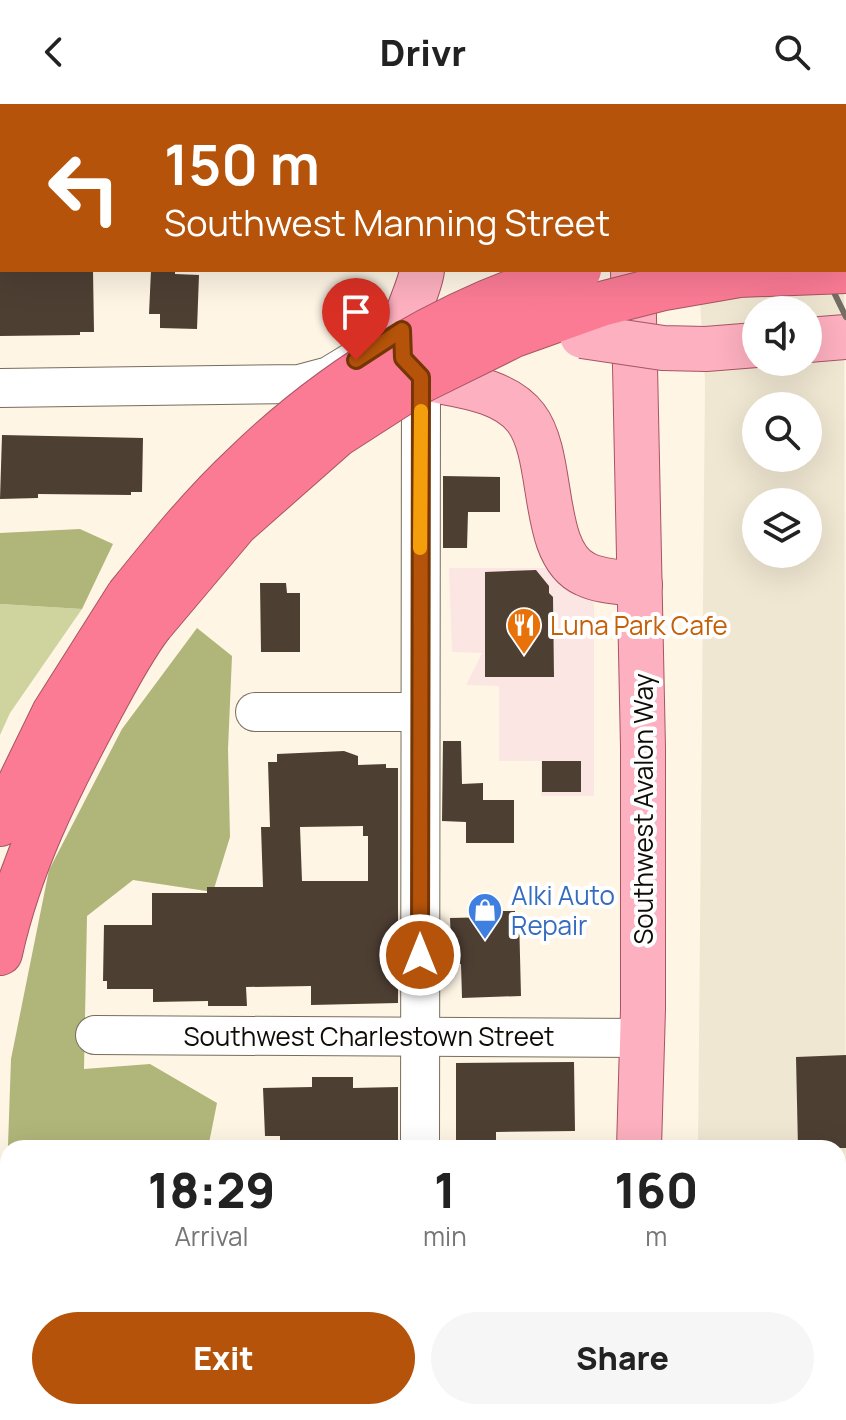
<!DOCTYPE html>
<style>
:root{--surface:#fff;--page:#f6f6f6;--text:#222;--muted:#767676;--accent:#b45309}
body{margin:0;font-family:Manrope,sans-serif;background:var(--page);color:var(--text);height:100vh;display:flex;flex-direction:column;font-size:30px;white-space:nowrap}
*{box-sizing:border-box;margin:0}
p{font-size:26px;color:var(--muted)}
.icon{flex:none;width:44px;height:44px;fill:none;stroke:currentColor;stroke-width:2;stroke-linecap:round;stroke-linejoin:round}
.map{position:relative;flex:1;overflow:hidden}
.details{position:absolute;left:0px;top:1036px;width:846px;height:280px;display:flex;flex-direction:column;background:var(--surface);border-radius:24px 24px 0 0;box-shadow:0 8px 32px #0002}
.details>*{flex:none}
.top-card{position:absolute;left:0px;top:0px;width:846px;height:168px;box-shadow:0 8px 32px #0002;background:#b45309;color:#fff;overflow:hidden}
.controls{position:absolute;left:742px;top:192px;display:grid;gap:16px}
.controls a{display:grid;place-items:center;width:80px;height:80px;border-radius:50%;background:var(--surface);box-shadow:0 8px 32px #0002;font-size:40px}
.pin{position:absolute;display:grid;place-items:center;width:68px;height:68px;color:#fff;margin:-82px -34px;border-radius:50% 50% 50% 0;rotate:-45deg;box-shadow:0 0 8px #0007}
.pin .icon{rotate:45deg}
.me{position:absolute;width:88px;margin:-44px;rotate:0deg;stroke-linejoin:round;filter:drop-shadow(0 0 6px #0008)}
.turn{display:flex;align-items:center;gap:28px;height:168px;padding:0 32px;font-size:36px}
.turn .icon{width:104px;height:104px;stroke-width:2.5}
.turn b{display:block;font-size:56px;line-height:68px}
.eta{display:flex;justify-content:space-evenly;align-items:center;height:136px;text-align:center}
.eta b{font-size:48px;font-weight:800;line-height:56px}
.cta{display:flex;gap:16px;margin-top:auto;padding:16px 32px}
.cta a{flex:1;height:92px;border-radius:48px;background:var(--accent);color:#fff;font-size:32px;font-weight:800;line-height:92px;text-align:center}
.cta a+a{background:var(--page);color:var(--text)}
header{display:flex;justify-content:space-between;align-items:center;height:104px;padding:0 32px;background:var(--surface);font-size:36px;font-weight:800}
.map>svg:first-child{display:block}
.commercial{fill:#fce6e3}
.industrial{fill:#f0e7d2;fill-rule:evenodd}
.green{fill:#cfd49e}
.forest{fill:#b0b579}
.building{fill:#4e3f33;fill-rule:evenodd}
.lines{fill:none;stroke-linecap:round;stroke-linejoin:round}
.minor-casing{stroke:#776d5c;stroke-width:40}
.major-casing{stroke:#a85463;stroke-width:46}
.highway-casing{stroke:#a85463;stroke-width:46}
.minor{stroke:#fff;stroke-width:38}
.major{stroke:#fdb0bf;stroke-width:44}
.highway{stroke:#fb7b95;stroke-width:44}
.rail{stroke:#736d63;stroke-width:6}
.major-bridge-casing{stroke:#a85463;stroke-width:46;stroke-linecap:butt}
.highway-bridge-casing{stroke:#a85463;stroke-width:46;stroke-linecap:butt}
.major-bridge{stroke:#fdb0bf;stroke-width:44}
.highway-bridge{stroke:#fb7b95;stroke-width:44}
.route-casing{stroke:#753606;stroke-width:20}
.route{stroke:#b45309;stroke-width:14}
.slow{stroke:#f59e0b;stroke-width:14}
.labels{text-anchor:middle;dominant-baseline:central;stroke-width:8;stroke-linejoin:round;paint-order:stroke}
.food-label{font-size:26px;fill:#c56008;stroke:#fff;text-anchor:start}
.street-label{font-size:26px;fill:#0f0c06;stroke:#fff}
.shop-label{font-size:26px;fill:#366cbe;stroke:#fff;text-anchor:start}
</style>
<header><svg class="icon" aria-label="back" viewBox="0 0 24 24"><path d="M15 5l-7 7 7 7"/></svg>Drivr<svg class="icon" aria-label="search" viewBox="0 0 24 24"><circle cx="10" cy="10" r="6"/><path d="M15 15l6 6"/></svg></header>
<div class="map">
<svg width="846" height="1316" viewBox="0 0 846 1316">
<rect width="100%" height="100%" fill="#fef5e5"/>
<polygon class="commercial" points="449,464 548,464 594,499 594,692 541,692 541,657 499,657 499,582 466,581 482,549 452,548"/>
<path class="industrial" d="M844,31L846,1316H695V1308H838V1044H698L705,277L698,166H844ZM756,206H808V258H756ZM756,302H808V354H756ZM756,398H808V450H756Z"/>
<polygon class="green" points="0,500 82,505 10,609 0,631"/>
<g class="forest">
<polygon points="80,425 113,440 82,505 0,500 0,429"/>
<polygon points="197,524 232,552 228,645 230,733 213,788 133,776 87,812 84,965 150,960 217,999 208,1044 8,1044 8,1308 175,1308 182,1316 0,1316 0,1166 4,1156 11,955 49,766 122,625"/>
</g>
<g class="building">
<polygon points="0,166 93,166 94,228 80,228 80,231 0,232"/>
<polygon points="151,166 175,166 175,170 199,171 197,225 160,224 160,210 149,210"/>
<polygon points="2,331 143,334 142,388 131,388 131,391 38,390 38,394 0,395"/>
<polygon points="443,372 500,373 500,408 468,408 467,444 443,444"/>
<polygon points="536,466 549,482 549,489 553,493 554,573 485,573 485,468"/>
<polygon points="260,479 286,479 287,489 300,489 300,548 261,548"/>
<polygon points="443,637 461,637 462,680 483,679 483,696 514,696 514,739 466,739 466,718 442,717"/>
<path d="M344,647L358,652V661L386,660V664H398V899L311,901V882L246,883L247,902H208V897L153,898V885H107V877H103L104,821H152V789H207V783H263L261,723H270L268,658H277V650ZM363,722V732H368V777H302L300,723Z"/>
<rect x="542" y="657" width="39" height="31"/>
<polygon points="494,807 515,807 515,812 519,812 521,892 462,894 461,860 452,860 450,814 494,813"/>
<polygon points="846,951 846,1044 798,1044 796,953"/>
<polygon points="574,958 575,1027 496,1028 496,1044 456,1044 456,959"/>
<polygon points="312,973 353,973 353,984 398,983 398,1041 312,1044 312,1038 280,1039 280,1032 265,1032 263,984 312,983"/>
</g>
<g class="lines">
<g class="minor-casing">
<g id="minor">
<polyline points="493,0 499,2"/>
<polyline points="0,284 299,280 329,272 352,258"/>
<polyline points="255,608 420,608"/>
<polyline points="95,931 643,934"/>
<polyline points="420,1044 421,273"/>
</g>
</g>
<g class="major-casing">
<g id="major">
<polyline points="252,0 253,2"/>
<polyline points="290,0 292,2"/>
<polyline points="622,0 622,2"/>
<polyline points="844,42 846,42"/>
<path d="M422,166C419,192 392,229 404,254C406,259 416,270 420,273C426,276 437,276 444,278C472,283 508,290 526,314C556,353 539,449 585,470C601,478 622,478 640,481"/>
<polyline points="633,166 643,644 643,905 639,1044"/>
<polyline points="808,236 846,233"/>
<polyline points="633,1316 633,1308"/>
</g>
</g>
<g class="highway-casing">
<g id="highway">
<polyline points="357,0 360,2"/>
<polyline points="844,68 846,68"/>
<polyline points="844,131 846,131"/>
<polyline points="0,720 54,609 128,492"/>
<path d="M0,849C19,762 58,684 100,606C116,577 130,549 150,522"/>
</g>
</g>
<use href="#minor" class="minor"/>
<use href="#major" class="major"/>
<use href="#highway" class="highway"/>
<g class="rail">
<polyline points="771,0 771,2"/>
<polyline points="823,166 846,213"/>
</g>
<g class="major-bridge-casing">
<polyline id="major-bridge" points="582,232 663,244 706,245 756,241"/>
</g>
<g class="highway-bridge-casing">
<g id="highway-bridge">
<path d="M128,492C165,446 202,400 245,360C337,271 455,200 579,166"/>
<polyline points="150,522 236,420 337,331 421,277 514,231 601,200 664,184 739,171 846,167"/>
</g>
</g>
<use href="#major-bridge" class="major-bridge"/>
<use href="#highway-bridge" class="highway-bridge"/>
</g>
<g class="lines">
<g class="route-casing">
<polyline id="route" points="356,256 402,226 403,254 421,273 420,851"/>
</g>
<use href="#route" class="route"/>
<polyline class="slow" points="420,444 421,307"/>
</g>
<defs>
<g id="restaurant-pin" transform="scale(1.8)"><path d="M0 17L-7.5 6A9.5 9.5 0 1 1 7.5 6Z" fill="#e8710a" stroke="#fff"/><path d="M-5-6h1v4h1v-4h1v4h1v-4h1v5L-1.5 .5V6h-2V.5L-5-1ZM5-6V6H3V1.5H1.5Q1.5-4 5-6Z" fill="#fff"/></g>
<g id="shop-pin" transform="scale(1.8)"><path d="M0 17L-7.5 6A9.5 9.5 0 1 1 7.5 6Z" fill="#3f7fe0" stroke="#fff"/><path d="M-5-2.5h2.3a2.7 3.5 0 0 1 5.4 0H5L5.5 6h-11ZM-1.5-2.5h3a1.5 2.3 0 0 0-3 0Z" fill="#fff"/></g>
</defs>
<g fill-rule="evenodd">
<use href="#restaurant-pin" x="524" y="521"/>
<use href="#shop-pin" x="485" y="806"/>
</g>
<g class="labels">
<g class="food-label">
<text x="550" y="521">Luna Park Cafe</text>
</g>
<g class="street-label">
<text transform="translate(643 705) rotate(-90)">Southwest Avalon Way</text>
<text x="369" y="932">Southwest Charlestown Street</text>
</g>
<g class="shop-label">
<text x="511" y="791">Alki Auto<tspan x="511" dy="30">Repair</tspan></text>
</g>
</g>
</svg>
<div class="controls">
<a><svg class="icon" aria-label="sound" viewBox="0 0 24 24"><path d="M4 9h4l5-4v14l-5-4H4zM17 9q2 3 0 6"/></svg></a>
<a><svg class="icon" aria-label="search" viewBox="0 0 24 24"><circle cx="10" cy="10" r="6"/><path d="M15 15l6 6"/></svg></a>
<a><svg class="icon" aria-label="layers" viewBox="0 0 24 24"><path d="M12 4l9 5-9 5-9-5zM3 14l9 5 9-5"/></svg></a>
</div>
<div class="pin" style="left:356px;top:256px;background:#d93025"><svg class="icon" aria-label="arrive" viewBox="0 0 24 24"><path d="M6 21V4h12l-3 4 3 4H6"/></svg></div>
<svg class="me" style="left:420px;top:851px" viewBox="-20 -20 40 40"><circle r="17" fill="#b45309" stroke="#fff" stroke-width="3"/><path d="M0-11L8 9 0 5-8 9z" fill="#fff"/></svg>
<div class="top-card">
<div class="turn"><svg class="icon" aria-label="left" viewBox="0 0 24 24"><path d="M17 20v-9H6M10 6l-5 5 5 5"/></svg><div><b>150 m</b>Southwest Manning Street</div></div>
</div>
<section class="details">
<div class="eta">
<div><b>18:29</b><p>Arrival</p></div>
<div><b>1</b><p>min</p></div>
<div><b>160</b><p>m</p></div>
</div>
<div class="cta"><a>Exit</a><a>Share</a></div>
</section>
</div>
